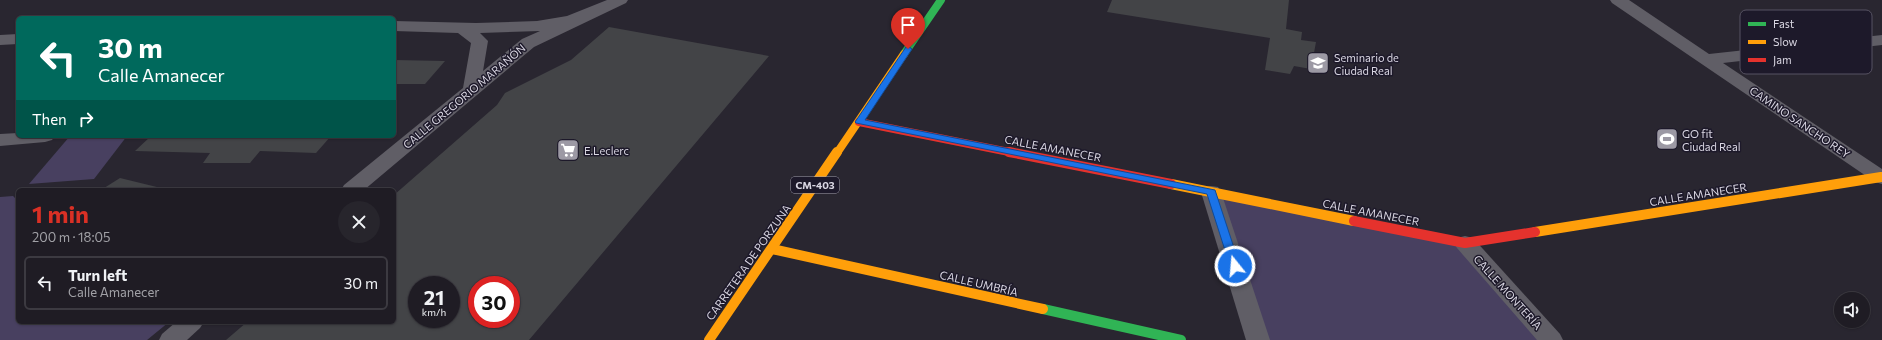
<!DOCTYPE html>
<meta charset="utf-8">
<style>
:root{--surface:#1f1c24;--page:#27252c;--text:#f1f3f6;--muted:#a1a1a6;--line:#3c3a41;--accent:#d93025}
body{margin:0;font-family:Commissioner,sans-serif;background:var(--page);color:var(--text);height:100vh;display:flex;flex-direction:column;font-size:15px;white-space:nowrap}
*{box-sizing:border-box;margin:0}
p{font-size:13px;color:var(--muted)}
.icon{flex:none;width:22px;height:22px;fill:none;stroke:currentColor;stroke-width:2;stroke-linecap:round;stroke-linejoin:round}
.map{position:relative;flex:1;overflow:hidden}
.sheet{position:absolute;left:16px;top:188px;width:380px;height:136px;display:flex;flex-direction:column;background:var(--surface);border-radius:6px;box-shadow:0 1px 3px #0004,0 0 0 1px var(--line)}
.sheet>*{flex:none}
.top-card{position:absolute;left:16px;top:16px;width:380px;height:122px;border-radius:6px;box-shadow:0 1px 3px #0004,0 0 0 1px var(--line);background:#00695c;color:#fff;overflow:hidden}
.controls{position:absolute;left:1834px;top:292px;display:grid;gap:8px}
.controls a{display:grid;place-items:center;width:36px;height:36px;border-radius:50%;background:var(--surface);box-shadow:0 1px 3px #0004,0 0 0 1px var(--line);font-size:20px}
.speed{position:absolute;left:408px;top:276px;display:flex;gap:8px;font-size:20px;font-weight:700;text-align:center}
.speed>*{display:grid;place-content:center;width:52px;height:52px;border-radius:50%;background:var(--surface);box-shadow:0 1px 3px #0004,0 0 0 1px var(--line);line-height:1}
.speed small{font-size:10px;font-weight:400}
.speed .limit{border:6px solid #d22;background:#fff;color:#111}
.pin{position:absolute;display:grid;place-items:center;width:34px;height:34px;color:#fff;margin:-41px -17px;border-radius:50% 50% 50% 0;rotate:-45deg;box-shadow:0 0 4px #0007}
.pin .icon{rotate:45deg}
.me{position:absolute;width:44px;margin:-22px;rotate:343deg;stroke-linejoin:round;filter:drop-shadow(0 0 3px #0008)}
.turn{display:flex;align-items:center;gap:14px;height:84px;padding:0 16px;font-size:18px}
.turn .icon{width:52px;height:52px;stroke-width:2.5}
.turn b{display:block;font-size:28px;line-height:34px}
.then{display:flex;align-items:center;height:38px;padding:0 16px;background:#0003;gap:8px;font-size:15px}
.round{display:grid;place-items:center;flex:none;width:42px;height:42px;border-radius:21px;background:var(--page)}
.overview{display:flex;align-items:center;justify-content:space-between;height:68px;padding:0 16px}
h1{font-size:24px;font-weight:700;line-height:30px;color:var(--accent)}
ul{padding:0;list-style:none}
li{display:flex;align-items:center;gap:12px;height:54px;margin:0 8px 6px;padding:0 8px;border:2px solid var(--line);border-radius:6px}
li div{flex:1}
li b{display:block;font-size:15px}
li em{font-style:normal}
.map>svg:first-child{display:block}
.green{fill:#484060}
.building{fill:#434447;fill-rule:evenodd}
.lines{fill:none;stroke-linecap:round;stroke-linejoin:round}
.street{fill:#605e66;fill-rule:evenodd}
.fast-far1{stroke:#30b455;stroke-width:8}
.fast{stroke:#30b455;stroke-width:10}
.slow-far1{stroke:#ff9f0a;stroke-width:8}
.slow{stroke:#ff9f0a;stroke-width:10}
.jam-far1{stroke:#e5322d;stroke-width:8}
.jam{stroke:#e5322d;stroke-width:10}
.route{fill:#1a73e8;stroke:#114b97}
.labels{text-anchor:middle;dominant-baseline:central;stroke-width:3;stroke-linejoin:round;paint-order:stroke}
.shield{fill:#1d192a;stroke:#a19eac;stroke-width:1}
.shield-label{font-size:10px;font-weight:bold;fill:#dad7e3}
.poi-label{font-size:11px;fill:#dad7e3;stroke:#1d192a;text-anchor:start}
.street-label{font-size:11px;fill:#dad7e3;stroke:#1d192a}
.key{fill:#1d192a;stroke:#565262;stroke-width:1}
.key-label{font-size:11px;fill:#dad7e3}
</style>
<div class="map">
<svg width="1882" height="340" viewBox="0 0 1882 340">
<rect width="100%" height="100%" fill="#292630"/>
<g class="green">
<polygon points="70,136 127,136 94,179 29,184"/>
<polygon points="1211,192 1465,243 1551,340 1265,340"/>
<polygon points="13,196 18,201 18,322 169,322 147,340 0,340 0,197"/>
</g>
<g class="building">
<polygon points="1112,0 1289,0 1286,29 1302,32 1301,40 1316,42 1311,69 1294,66 1290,74 1265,70 1270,38 1107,12"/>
<path d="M609,27L769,56L529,340H226L247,322H394V195L497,105L505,93L571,60ZM417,285H451V319H417ZM477,285H511V319H477Z"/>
<polygon points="394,60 445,61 425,84 394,84"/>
<polygon points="151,136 331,136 316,153 260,151 250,163 203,163 210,153 135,151"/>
<polygon points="120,178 165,189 165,190 101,190"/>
</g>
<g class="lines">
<g class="street">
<path d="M607,0H628L626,3L534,47L364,190H341L344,185L463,88L471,43L458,33L394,31V21L476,23L537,21L567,16ZM540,31L522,39L483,71L488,41L480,33Z"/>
<polygon points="1610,0 1629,0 1709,54 1882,35 1882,45 1723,63 1882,169 1882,184 1875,182 1612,3"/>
<polygon points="18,34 18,44 0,45 0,35"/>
<polygon points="18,133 18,136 55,136 52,140 45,142 0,146 0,134"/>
<polygon points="1211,186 1218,187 1221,192 1270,340 1246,340 1201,192 1204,187"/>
<polygon points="1465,236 1473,238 1560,334 1563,340 1537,340 1457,248 1454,243 1457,238"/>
<polygon points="176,322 204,322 200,328 187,340 159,340 162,334"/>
</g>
<polyline class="fast-far1" points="904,54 941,0"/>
<polyline class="fast" points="1043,309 1181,340"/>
<polyline class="slow-far1" points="837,153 904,54"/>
<g class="slow">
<polyline points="1171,184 1354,221"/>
<polyline points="1535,232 1881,177"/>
<polyline points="772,249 1043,309"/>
<polyline points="709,340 837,152"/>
</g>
<polyline class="jam-far1" points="859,122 1014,153"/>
<g class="jam">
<polyline points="1009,152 1171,184"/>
<polyline points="1354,221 1465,243 1535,232"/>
</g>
</g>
<polygon class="route" points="908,46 912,49 865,120 1215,190 1240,266 1238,268 1231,268 1230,266 1207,194 856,123 855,122 906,47"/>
<defs>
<g id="school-square" transform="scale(1.15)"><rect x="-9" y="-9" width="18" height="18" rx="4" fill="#9c99a4" stroke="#1d192a"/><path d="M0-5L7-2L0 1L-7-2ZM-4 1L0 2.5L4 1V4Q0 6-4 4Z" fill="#fff"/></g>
<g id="stadium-square" transform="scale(1.15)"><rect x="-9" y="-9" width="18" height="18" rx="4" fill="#9c99a4" stroke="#1d192a"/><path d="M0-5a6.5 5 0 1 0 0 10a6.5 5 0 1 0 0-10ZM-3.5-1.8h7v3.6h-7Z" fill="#fff"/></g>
<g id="supermarket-square" transform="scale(1.15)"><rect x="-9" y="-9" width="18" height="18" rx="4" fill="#9c99a4" stroke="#1d192a"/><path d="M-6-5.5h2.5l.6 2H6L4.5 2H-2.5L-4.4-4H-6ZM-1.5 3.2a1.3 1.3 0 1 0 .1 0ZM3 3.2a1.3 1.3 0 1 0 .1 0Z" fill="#fff"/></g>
</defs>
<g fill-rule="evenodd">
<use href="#school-square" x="1318" y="63"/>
<use href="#stadium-square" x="1667" y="139"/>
<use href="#supermarket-square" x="568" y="150"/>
</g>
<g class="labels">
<rect class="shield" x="791" y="177" width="48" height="16" rx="3"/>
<g class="shield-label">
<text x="815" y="185">CM-403</text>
</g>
<g class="poi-label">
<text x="1334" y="57">Seminario de<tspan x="1334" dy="13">Ciudad Real</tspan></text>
<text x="1682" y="133">GO fit<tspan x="1682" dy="13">Ciudad Real</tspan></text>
<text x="584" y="150">E.Leclerc</text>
</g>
<g class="street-label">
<text transform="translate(464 96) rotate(-40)">CALLE GREGORIO MARAÑÓN</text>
<text transform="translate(1800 122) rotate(34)">CAMINO SANCHO REY</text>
<text transform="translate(1053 148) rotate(11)">CALLE AMANECER</text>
<text transform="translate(1698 194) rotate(-9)">CALLE AMANECER</text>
<text transform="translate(1371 212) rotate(11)">CALLE AMANECER</text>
<text transform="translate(748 262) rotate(-55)">CARRETERA DE PORZUNA</text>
<text transform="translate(979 283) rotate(13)">CALLE UMBRÍA</text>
<text transform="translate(1508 292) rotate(48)">CALLE MONTERÍA</text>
</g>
</g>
<rect x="1740" y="10" width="132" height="64" rx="6" class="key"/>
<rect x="1748" y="22" width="18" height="4" fill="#30b455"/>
<rect x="1748" y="40" width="18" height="4" fill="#ff9f0a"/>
<rect x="1748" y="58" width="18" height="4" fill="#e5322d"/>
<g class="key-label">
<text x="1773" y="28">Fast</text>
<text x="1773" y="46">Slow</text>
<text x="1773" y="64">Jam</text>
</g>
</svg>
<div class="controls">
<a><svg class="icon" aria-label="sound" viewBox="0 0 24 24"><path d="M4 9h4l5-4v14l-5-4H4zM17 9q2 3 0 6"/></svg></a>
</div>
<div class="speed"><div>21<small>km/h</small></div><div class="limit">30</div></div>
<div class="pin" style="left:908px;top:49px;background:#d93025"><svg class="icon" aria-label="arrive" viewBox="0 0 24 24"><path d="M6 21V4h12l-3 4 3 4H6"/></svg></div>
<svg class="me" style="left:1235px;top:266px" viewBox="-20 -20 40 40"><circle r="17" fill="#1a73e8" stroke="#fff" stroke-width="3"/><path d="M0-11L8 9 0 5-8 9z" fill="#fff"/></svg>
<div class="top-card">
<div class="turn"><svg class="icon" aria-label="left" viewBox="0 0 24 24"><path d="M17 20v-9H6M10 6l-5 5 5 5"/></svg><div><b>30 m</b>Calle Amanecer</div></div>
<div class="then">Then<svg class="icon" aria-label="right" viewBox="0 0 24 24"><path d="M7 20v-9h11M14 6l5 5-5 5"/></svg></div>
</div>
<section class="sheet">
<div class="overview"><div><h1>1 min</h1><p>200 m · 18:05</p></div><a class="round"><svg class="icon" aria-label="close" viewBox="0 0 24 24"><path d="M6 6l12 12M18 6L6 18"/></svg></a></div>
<ul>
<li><svg class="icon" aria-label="left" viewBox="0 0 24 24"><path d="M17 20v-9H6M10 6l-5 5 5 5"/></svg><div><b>Turn left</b><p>Calle Amanecer</p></div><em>30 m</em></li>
</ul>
</section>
</div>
